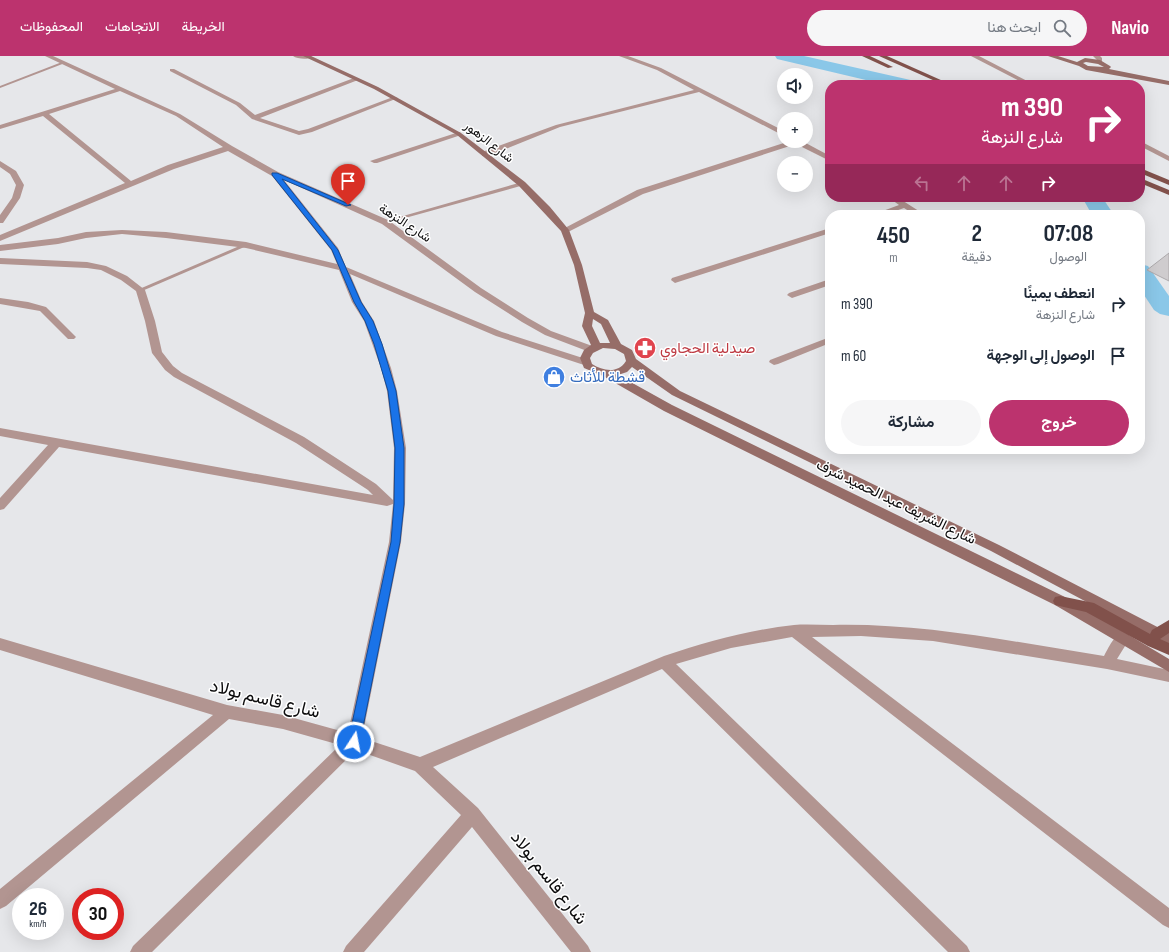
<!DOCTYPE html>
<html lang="ar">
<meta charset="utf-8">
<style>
:root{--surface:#fff;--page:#f6f6f7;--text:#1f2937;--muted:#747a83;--accent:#bc336e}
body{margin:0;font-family:"Sofia Sans Condensed",Vazirmatn,sans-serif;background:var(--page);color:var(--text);direction:rtl;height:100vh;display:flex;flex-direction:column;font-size:15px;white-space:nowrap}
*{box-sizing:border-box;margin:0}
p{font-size:13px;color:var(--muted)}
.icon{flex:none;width:22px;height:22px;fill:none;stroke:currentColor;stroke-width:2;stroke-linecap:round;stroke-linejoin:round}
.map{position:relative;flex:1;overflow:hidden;direction:ltr}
.side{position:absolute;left:825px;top:154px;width:320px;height:244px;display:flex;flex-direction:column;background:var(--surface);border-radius:16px;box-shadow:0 4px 16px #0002;direction:rtl}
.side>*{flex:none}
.hud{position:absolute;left:825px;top:24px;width:320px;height:122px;border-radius:16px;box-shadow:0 4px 16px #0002;direction:rtl;background:#bc336e;color:#fff;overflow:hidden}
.controls{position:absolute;left:777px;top:12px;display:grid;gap:8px}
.controls a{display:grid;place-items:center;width:36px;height:36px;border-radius:50%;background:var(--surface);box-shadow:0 4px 16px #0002;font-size:20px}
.speed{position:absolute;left:12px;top:832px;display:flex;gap:8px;font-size:20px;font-weight:700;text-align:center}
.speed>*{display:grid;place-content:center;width:52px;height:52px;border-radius:50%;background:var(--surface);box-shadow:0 4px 16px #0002;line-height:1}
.speed small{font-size:10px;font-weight:400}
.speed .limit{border:6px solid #d22;background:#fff;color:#111}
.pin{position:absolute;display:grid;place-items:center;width:34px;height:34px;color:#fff;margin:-41px -17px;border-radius:50% 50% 50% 0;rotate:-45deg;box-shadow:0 0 4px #0007}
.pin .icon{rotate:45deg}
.me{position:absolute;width:44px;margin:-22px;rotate:11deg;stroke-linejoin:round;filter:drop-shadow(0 0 3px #0008)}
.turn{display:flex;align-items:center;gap:14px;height:84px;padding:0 16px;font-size:18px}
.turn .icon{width:52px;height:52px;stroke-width:2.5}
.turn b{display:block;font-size:28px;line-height:34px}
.lanes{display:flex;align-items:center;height:38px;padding:0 16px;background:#0003;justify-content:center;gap:20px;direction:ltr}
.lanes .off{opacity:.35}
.eta{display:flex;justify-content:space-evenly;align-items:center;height:68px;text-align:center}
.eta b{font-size:24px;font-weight:700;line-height:28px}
.button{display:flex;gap:8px;margin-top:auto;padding:8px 16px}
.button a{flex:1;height:46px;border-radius:24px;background:var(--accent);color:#fff;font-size:16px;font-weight:700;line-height:46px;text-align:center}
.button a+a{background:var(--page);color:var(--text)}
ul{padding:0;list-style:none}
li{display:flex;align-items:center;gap:12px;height:52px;padding:0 16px}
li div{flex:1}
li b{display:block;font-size:15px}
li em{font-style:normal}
header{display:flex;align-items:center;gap:24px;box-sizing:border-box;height:56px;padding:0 20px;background:var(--accent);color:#fff}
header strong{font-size:19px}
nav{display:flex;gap:22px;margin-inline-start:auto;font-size:14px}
.search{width:280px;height:36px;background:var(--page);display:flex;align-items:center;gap:10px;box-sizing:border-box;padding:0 14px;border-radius:22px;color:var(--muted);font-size:15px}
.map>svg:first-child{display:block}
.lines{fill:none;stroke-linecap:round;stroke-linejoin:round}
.river{fill:#8ac7e8;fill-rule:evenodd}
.building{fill:#cfccce;stroke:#aca9ab}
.lane{fill:#b29591;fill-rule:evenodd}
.street{fill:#b29591;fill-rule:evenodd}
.secondary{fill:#966d68;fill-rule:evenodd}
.primary{fill:#81514b;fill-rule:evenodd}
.route{fill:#1a73e8;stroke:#114b97}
.labels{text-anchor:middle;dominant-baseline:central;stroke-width:3;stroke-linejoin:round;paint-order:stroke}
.far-street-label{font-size:13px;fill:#0d0d0e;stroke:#fff}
.health-label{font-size:15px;fill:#be3a42;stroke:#fff;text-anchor:start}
.shop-label{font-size:15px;fill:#366cbe;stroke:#fff;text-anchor:start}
.street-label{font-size:15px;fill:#0d0d0e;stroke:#fff}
.near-street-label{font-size:18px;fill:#0d0d0e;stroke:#fff}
</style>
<header>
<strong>Navio</strong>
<div class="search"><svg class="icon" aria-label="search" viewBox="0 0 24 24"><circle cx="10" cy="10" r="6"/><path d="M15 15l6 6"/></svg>ابحث هنا</div>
<nav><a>الخريطة</a><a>الاتجاهات</a><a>المحفوظات</a></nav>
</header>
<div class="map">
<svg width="1169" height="896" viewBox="0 0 1169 896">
<rect width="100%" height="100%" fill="#e6e7ea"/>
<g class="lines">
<g class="river">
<polygon points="775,0 804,0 915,25 917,29 887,29 777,3"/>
<polygon points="1082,141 1102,141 1114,159 1092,159"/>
<polygon points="1140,208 1148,210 1169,240 1169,260 1160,258 1154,254 1140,233"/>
</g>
</g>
<polygon class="building" points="1169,197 1169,225 1147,214"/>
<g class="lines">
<g class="lane">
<polygon points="62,6 65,7 0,32 0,30"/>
<polygon points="522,126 525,128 524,129 387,167 382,166"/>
<polygon points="244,188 249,189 142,235 138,235 137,234"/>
</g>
<g class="street">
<path d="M45,0H53L180,58L232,90L278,116L388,164L481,232L528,262L551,275L595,291L596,293L591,296L587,295L545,279L522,266L475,236L382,168L284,124L338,192L346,211L502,276L589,304L590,306L585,309L581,308L496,280L350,218L362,246L374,265L391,312L397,335L406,392L405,448L401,486L362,682L420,701L664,600C706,586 749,574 794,569C806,568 820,569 833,569C924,567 1014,586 1104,600C1109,591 1116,573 1128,578L1130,582L1117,603L1169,614V626L1107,613L933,585L861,580L812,581L1169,852V872L1163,869L792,581L731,592L676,608L967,890L970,896H948L662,613L433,711L478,752L588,890L591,896H571L472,771L364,896H343L346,890L461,759L415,715L356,694L152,896H130L133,890L340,689L283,673L229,663L6,850L0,853V833L213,659L0,594V582L227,649L283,659L348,677L389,486L393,448L387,450L59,391L4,453L0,454V442L48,389L0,380V372L373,439L368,434L296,387L174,321L165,314L152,297L145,265L136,235L121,224L101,214L87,212L0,208V202L87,206L106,210L127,220L145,234L155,265L162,296L173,310L182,317L304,381L376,428L393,444L394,392L387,335L381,312L364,265L352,246L339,214L246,192L166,182L122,178L86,182L58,188L0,195V189L58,182L86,176L122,174L166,176L246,186L337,208L331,194L272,120L228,95L174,113L0,185V179L125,127L43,60L0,73V69L115,33ZM120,35L176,60L223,91L168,109L131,125L49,58Z"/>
<path d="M293,0H311L312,1C308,4 297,3 293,0Z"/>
<polygon points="619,0 628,0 661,12 784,75 784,80 699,36 560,71 488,100 482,100 482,96 556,69 694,34 657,14"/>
<polygon points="971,0 979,0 1035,29 1027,29"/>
<polygon points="1093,0 1100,0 1102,2 1102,7 1098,7 1097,4"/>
<polygon points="170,13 174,13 240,47 255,59 354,22 358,22 358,24 260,62 299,75 308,73 393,41 398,42 312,76 299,79 252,63 236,49 170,15"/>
<polygon points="459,76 461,77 461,79 377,107 374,107 370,105"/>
<polygon points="790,85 802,85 830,100 830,105 796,88 643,138 568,176 565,176 561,174 637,134"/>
<polygon points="1140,85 1169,100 1169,105 1140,90"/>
<polygon points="0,105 16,115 24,129 20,142 3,167 0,167 0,159 12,142 16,129 10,118 0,111"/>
<polygon points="888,141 897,141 925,159 915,159 904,152 884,159 872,159 899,149"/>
<polygon points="830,172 830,177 678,226 675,227 671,224 672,222"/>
<polygon points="830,223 830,229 792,242 787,239 789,237"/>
<polygon points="0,242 28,246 46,251 76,281 74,283 68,283 40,255 0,248"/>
<polygon points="830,281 830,287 778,308 774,309 769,306 770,304"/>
</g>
<g class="secondary">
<path d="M303,0H311L378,31L461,77L525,126L550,151L569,174L582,209L594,256L608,264L621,288L632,294L636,303L680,335L999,489L1169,577V590L991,495L672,339L632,311L627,316L618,319L672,349L1065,541L1169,603V616L1055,549L664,355L603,320L584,312L580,302L584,294L591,289L582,270L585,257L574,209L561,175L519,130L457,79L374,33ZM593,263L601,268L610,287H600L592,270ZM603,292L615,293L624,298L626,305C618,318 603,315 592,308L590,302L593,297Z"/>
<path d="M1048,0H1058L1077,6L1085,2L1100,4L1110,10L1111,11L1109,13L1169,25V29L1086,14L1079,10ZM1086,6L1098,8L1104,11L1088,10L1083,7Z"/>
</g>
<g class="primary">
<polygon points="862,0 870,0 893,11 888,12"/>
<polygon points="879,0 887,0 952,29 944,29"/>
<polygon points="1140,112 1169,124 1169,129 1140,117"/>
<polygon points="1140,122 1169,134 1169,139 1140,127"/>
<polygon points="1060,540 1094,547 1150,578 1152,574 1169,564 1169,577 1160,583 1169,587 1169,599 1148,590 1086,556 1055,549 1053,545 1055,541"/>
</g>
</g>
<polygon class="route" points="272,117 277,117 351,149 346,150 282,123 338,194 361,246 373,265 382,288 396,335 404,392 404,448 400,486 360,686 358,690 354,691 350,690 348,686 391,486 394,448 395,392 388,335 374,288 365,265 354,246 332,194 272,119"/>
<defs>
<g id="pharmacy-disc" transform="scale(1.15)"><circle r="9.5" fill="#e0444e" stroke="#fff"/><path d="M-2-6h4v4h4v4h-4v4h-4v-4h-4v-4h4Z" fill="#fff"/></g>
<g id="shop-disc" transform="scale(1.15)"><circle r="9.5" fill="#3f7fe0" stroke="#fff"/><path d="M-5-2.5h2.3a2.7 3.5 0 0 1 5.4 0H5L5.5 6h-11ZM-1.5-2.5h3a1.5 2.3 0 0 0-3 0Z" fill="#fff"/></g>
</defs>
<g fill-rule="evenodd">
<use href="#pharmacy-disc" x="645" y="292"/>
<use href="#shop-disc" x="554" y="321"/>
</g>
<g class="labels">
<g class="far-street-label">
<text transform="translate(489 86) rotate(38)">شارع الزهور</text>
<text transform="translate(405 167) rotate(33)">شارع النزهة</text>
</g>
<g class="health-label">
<text x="660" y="292">صيدلية الحجاوي</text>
</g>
<g class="shop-label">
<text x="570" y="321">قشطة للأثاث</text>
</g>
<g class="street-label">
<text transform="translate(896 446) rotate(26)">شارع الشريف عبد الحميد شرف</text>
</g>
<g class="near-street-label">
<text transform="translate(265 643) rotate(14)">شارع قاسم بولاد</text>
<text transform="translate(549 822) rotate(52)">شارع قاسم بولاد</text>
</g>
</g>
</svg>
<div class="controls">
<a><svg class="icon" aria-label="sound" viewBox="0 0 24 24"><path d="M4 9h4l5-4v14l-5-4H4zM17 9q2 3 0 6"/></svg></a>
<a>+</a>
<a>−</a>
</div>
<div class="speed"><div>26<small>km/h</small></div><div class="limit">30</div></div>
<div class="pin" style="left:348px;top:149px;background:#d93025"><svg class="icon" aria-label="arrive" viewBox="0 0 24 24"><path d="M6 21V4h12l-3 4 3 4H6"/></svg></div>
<svg class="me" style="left:354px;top:686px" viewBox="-20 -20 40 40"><circle r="17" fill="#1a73e8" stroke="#fff" stroke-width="3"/><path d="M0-11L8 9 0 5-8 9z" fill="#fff"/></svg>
<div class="hud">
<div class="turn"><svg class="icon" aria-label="right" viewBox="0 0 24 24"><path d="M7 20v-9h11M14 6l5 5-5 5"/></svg><div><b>390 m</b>شارع النزهة</div></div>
<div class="lanes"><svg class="icon off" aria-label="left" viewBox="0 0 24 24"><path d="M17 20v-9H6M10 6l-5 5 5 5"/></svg><svg class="icon off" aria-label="ahead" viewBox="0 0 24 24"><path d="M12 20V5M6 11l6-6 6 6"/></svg><svg class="icon off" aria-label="ahead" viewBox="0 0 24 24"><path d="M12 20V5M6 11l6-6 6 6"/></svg><svg class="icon" aria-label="right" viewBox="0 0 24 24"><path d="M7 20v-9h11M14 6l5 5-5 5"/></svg></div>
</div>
<section class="side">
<div class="eta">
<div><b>07:08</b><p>الوصول</p></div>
<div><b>2</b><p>دقيقة</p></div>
<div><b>450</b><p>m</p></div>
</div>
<ul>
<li><svg class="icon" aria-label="right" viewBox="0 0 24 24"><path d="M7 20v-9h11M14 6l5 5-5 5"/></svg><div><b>انعطف يمينًا</b><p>شارع النزهة</p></div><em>390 m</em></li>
<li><svg class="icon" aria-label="arrive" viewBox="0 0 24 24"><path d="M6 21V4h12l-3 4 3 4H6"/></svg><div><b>الوصول إلى الوجهة</b></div><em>60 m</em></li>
</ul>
<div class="button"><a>خروج</a><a>مشاركة</a></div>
</section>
</div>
